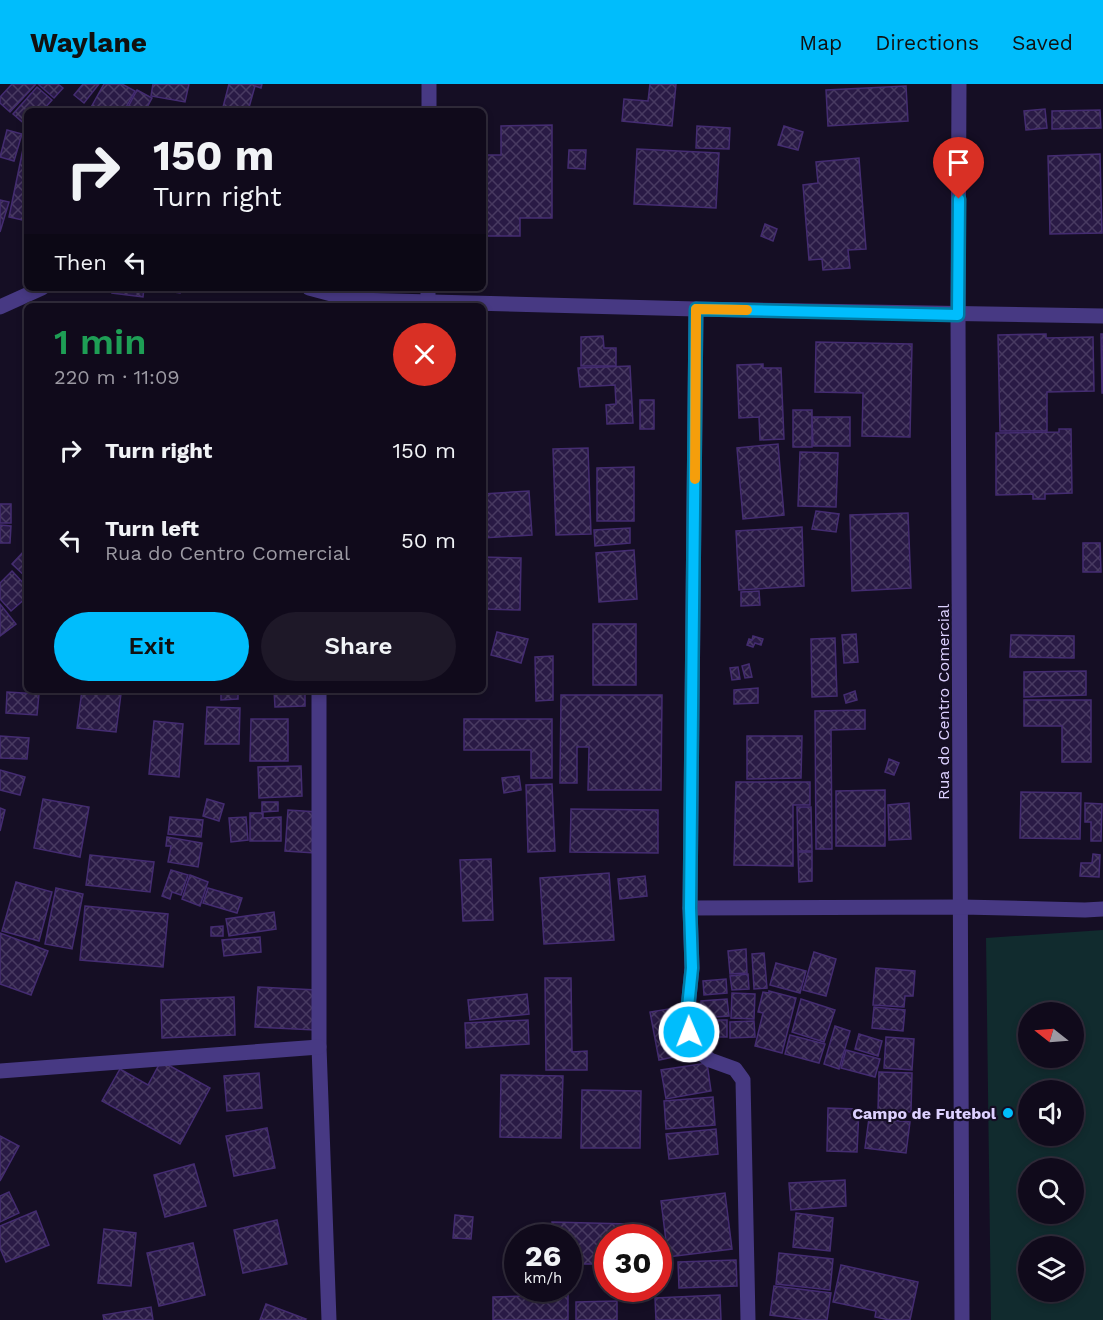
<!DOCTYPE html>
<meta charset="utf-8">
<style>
:root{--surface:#100a1b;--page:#1e1828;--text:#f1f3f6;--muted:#9c9aa3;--line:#302b3a;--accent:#00bdfc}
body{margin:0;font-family:"Work Sans",sans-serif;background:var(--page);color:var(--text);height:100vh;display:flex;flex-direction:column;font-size:22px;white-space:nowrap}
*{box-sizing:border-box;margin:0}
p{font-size:20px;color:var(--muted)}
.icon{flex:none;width:33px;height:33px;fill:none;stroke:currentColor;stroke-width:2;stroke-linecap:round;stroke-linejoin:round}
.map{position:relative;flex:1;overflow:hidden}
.details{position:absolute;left:24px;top:219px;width:462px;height:390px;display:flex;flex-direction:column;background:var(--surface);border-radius:9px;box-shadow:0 3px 9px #0003,0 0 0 2px var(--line)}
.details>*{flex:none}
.top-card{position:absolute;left:24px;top:24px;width:462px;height:183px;border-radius:9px;box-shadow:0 3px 9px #0003,0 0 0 2px var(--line);background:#100a1b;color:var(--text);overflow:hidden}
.needle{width:39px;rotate:287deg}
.buttons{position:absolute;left:1018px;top:918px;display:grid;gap:12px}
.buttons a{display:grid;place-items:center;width:66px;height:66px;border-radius:50%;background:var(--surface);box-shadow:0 3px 9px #0003,0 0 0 2px var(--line);font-size:30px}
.speed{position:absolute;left:504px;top:1140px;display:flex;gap:12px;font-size:30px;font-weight:700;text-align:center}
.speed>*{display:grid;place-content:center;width:78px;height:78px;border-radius:50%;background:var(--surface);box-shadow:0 3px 9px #0003,0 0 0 2px var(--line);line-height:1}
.speed small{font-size:15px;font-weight:400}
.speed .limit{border:9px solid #d22;background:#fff;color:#111}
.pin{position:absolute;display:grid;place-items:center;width:51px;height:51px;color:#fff;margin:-62px -26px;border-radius:50% 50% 50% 0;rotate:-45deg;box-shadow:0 0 6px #0007}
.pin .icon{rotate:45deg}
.me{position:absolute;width:66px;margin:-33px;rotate:359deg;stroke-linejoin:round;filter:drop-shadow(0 0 4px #0008)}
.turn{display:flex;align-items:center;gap:21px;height:126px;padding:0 30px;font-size:27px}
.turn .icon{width:78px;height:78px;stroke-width:2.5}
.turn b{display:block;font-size:42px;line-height:51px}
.then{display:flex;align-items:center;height:57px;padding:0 30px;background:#0003;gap:12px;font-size:22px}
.round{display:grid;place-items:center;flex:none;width:63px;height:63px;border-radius:32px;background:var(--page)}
.headline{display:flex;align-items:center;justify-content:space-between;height:102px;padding:0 30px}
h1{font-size:36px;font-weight:600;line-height:45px;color:#1e9e55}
.button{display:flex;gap:12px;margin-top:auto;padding:12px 30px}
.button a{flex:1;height:69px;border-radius:36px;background:var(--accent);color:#111;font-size:24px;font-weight:600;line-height:69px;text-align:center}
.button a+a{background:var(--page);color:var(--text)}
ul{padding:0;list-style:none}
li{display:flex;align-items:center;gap:18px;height:90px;padding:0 30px}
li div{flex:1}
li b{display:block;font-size:22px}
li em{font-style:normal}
header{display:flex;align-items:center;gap:36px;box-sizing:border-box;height:84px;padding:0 30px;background:var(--accent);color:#111}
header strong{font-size:28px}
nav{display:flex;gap:33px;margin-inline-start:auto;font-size:21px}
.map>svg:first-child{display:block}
.pitch{fill:#112b2e;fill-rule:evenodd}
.building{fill:url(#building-cross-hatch);stroke:#442c71;stroke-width:1.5}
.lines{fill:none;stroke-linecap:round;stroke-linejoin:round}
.minor{stroke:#473983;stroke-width:15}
.route-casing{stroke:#007ba4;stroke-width:15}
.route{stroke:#00bdfc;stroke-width:10}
.slow{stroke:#f59e0b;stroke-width:10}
.poi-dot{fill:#00bdfc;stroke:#150e24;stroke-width:2}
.labels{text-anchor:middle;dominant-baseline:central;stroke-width:4.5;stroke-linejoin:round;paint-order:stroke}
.street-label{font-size:16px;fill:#ddd1ff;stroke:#150e24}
.poi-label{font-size:16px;font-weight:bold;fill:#ddd1ff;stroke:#150e24;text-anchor:end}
</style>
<header>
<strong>Waylane</strong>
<nav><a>Map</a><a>Directions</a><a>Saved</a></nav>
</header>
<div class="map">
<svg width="1103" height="1236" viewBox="0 0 1103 1236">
<defs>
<pattern id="building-cross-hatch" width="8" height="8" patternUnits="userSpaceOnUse" patternTransform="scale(1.5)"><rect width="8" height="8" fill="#291a45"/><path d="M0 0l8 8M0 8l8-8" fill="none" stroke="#483a61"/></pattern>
</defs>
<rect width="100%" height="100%" fill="#150e24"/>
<path class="pitch" d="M1103,846V1236H991L986,854ZM1029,928H1074V974H1029ZM1029,1006H1074V1052H1029ZM1029,1084H1074V1130H1029ZM1074,1162V1208H1029V1162Z"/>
<g class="building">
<polygon points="12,0 36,0 10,28 0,19 0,13"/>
<polygon points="38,0 58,0 63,4 54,14"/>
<polygon points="83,0 99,0 84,19 74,11"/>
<polygon points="104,0 122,0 135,7 124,27 89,27"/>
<polygon points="153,0 189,0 185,18 151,12"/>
<polygon points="229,0 262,0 261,4 255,2 248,27 222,27"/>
<polygon points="650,0 676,0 672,42 622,37 624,15 648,17"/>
<polygon points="906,2 908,37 828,42 826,6"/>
<polygon points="37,3 52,16 42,27 27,27 27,42 13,30"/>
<polygon points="137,6 152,14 145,27 126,27"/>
<polygon points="1045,25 1047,44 1026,46 1024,27"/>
<polygon points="1100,26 1101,44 1052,45 1052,27"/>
<polygon points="552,41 552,134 520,134 520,152 483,152 483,71 501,71 501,42"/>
<polygon points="697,42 730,44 729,65 696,64"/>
<polygon points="784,42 803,48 798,66 778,61"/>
<polygon points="7,46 22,50 14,77 0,73"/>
<polygon points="23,65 27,66 27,137 9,133"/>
<polygon points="637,65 719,69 716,124 634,120"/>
<polygon points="569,66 586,66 585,85 568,84"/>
<polygon points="1100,70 1102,149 1050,150 1048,72"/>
<polygon points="859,74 866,165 848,166 850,184 823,186 822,175 809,176 803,101 818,99 816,78"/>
<polygon points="0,116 9,118 0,148"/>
<polygon points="765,140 777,145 773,157 761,152"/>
<polygon points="113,204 144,204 143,213 112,209"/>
<polygon points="145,204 180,204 180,209"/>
<polygon points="1046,250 1046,254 1093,253 1094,307 1047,308 1047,347 1000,347 998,251"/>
<polygon points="1101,250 1103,250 1103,309 1102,309"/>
<polygon points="603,252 604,264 616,264 616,282 581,282 581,253"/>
<polygon points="816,258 912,260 910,353 862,352 863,309 815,308"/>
<polygon points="763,280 763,284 781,284 784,355 760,356 759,333 739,334 737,281"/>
<polygon points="630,282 633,339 607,340 606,321 616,320 615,301 580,303 578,284"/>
<rect x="25" y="285" width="2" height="42"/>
<rect x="640" y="316" width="14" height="29"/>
<rect x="793" y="326" width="19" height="37"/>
<polygon points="812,333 850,333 850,362 813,362"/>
<polygon points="1059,345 1071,345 1072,409 1045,410 1045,415 1033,415 1033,410 996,411 996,349 1059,348"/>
<polygon points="778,360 784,431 743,435 737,364"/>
<polygon points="588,364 591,450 556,451 553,365"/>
<polygon points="800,368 838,369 836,423 798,422"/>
<polygon points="634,383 634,437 597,437 597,384"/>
<polygon points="529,407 532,451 483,454 483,410"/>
<rect x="0" y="420" width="11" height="19"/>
<polygon points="816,427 839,430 836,448 812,445"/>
<polygon points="908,429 911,504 852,507 850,431"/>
<polygon points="0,441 11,442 10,459 0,459"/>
<polygon points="802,443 804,502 739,506 736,447"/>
<polygon points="630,444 630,459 595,462 594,446"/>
<polygon points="1083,459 1100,459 1101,488 1083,488"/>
<polygon points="27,464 27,494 12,480"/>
<polygon points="634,466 637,515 599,518 596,469"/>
<polygon points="483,473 521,474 520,526 483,525"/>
<polygon points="12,487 27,503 27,513 11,527 0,515 0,499"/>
<polygon points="759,507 760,521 741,522 741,508"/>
<polygon points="0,520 16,540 0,552"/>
<rect x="593" y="540" width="43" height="61"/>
<polygon points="497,548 528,555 521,579 491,571"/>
<polygon points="856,550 858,578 844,579 842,551"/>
<polygon points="1011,551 1074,552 1074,574 1010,573"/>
<polygon points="753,552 763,555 761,561 755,559 753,563 747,561 749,555 752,556"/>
<polygon points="835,554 837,612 812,613 811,555"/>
<polygon points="553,572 553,616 536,617 535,573"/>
<polygon points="749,580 752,593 745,594 742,582"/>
<polygon points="738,583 740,595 732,596 730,584"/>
<polygon points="1086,587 1086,611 1024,613 1024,588"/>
<polygon points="758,604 758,619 734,620 734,606"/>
<polygon points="82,606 121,610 116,648 77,644"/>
<polygon points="221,606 238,606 238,615 221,616"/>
<polygon points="274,606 305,606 305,622 275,623"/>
<polygon points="855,607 857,616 846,619 844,611"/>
<polygon points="7,608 39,610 37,631 6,629"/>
<polygon points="561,611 662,611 661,706 588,706 589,663 577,663 577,699 560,699"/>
<polygon points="1024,616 1091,616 1091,678 1062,678 1062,642 1024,642"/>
<polygon points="207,623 240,624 239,660 205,660"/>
<polygon points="865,626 865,645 831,646 832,765 816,765 815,627"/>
<polygon points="251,635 288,635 288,677 250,677"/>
<polygon points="464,635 552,635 552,694 531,694 531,666 464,666"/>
<polygon points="154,637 183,640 179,693 149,690"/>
<polygon points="0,652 29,654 27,675 0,674"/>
<polygon points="747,652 802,652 801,694 747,695"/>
<polygon points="889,675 899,679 894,691 885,688"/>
<polygon points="301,682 302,712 259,714 258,683"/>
<polygon points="0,686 25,693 20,711 0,706"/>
<polygon points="519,692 521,706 504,709 502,694"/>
<polygon points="736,698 810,698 810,721 793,721 793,782 734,781"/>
<polygon points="552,700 555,767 528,768 526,701"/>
<polygon points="885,706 885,762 836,762 836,707"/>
<polygon points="1021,708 1081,709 1080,755 1020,754"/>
<polygon points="43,715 89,723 80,773 34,764"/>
<polygon points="207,715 224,720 219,737 203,732"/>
<polygon points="262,718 278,718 278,727 262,728"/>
<polygon points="909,719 911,755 889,756 888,721"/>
<polygon points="1085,719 1102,720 1101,757 1091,757 1091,738 1085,738"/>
<polygon points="797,723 811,723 812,767 798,767"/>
<polygon points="0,724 5,726 0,747"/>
<polygon points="571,725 658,726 658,769 570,768"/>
<polygon points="288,726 318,728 315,769 285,767"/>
<polygon points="250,729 263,729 263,734 281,733 281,757 250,757"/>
<polygon points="170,733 203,736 201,753 168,750"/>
<polygon points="246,733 248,756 231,758 229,734"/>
<polygon points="167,753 202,759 198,783 168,778 171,762 166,762"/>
<polygon points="798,768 812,768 812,797 799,798"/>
<polygon points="1093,770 1100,771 1099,793 1080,792 1081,779 1092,779"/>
<polygon points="90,771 154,778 150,808 86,801"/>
<polygon points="491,775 493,836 463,837 460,776"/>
<polygon points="171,786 188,791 181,811 172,808 170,815 162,812"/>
<polygon points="609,789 614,856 544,860 540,794"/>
<polygon points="190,791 208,798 200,822 182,815"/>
<polygon points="645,792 647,812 620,815 618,795"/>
<polygon points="16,798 52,808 39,857 2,847"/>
<polygon points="56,804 83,810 72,865 45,860"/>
<polygon points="208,804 242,814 237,829 203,819"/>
<polygon points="85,822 168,830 163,883 80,876"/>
<polygon points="274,828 276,845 229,852 226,835"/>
<polygon points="223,842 223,852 211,852 211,843"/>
<polygon points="0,849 48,867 31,911 0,900"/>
<polygon points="260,853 261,868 224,872 222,856"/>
<polygon points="746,865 747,889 730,890 728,867"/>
<polygon points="814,868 836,875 826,912 803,906"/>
<polygon points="764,869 767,904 754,905 752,870"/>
<polygon points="776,879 806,887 800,909 770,901"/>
<polygon points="876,884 915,887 913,912 905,912 904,923 873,921"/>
<polygon points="748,890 749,905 732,906 730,892"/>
<polygon points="545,894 571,894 572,968 587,967 587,986 546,986"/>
<polygon points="726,895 727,909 704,911 703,897"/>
<polygon points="258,903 317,906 315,946 255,943"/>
<polygon points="769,907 796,914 782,969 755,962 763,929 758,928 763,908 769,909"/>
<polygon points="732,909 755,910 754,935 731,934"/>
<polygon points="527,910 529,930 470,936 468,916"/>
<polygon points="234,913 235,951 162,954 161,916"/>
<polygon points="727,915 729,932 701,934 701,917"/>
<polygon points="801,915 835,926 824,958 792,948"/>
<polygon points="874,923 905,926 903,947 872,944"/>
<polygon points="674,924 683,971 659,976 650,928"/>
<polygon points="528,936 529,960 466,964 465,939"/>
<polygon points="700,936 727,936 727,953 699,953"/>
<polygon points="754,937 755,953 730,954 730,938"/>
<polygon points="835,942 850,947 839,985 824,980"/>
<polygon points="859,950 882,957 878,972 855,965"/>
<polygon points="790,951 825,960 819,979 785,970"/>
<polygon points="886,953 914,955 912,986 884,984"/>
<polygon points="846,966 880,975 875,993 841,984"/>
<polygon points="161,977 210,1004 180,1060 102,1017 120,985 148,1001"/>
<polygon points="707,979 711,1007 666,1015 661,986"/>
<polygon points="879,988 912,989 911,1028 878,1027"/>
<polygon points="259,989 262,1024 227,1027 224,992"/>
<polygon points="501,991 563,992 561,1054 500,1053"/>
<polygon points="582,1006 641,1007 640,1064 581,1064"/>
<polygon points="713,1013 715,1041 666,1045 664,1017"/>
<polygon points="828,1024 859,1025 857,1068 827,1067"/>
<polygon points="869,1034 910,1038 906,1069 865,1064"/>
<polygon points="267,1044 275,1084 234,1092 226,1052"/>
<polygon points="716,1045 718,1070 669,1075 666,1050"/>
<polygon points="0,1052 19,1062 0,1097"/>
<polygon points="194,1080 206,1122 165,1133 154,1091"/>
<polygon points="845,1096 846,1122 791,1126 789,1099"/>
<polygon points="9,1108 19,1129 0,1138 0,1112"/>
<polygon points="725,1109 732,1165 668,1173 661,1117"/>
<polygon points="36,1127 49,1161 6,1178 0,1164 0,1142"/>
<polygon points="796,1129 833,1134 830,1167 793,1163"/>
<polygon points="455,1131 473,1133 471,1155 453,1154"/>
<polygon points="277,1136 287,1180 243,1189 234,1146"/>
<polygon points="552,1138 628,1140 628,1154 608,1154 608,1180 568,1180 568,1154 552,1154"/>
<polygon points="104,1145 136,1149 131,1202 98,1199"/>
<polygon points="193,1159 205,1211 159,1222 147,1169"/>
<polygon points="779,1169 833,1175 830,1206 776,1200"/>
<polygon points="736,1176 737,1202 679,1204 678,1178"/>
<polygon points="841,1181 918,1198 910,1236 890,1236 875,1233 876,1227 833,1218"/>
<polygon points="774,1202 831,1209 827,1236 809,1236 770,1231"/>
<polygon points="568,1211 568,1236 493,1236 493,1213"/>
<polygon points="720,1211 721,1236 656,1236 655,1214"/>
<polygon points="617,1217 617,1236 576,1236 576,1218"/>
<polygon points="266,1220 306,1235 305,1236 260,1236"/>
<polygon points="151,1223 153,1236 104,1236 103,1231"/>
</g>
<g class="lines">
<g class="minor">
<polyline points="959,0 958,231 962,1236"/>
<polyline points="429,27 429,0"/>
<polyline points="309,204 354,216 696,225 1103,232"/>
<polyline points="428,219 428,204"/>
<polyline points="0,223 42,204"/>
<polyline points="696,225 690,824 962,823 1085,826 1103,825"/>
<polyline points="319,606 319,963 329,1236"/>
<polyline points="690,824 692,884 687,934 692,962 710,976 735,985 743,996 748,1236"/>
<polyline points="0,987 319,963"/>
</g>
</g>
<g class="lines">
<g class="route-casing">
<polyline id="route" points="689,948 687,933 692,884 690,824 696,225 958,231 959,115"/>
</g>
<use href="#route" class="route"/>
<polyline class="slow" points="695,395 696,225 747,226"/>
</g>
<circle class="poi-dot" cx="1008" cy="1029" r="6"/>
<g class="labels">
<g class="street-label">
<text transform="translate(943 618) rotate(-90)">Rua do Centro Comercial</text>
</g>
<g class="poi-label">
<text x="996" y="1029">Campo de Futebol</text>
</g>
</g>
</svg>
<div class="buttons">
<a><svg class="needle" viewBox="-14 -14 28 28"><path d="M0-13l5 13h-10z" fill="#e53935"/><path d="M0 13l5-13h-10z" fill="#9c9aa3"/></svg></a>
<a><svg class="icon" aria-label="sound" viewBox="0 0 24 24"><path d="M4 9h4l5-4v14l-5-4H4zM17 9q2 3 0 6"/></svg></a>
<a><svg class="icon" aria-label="search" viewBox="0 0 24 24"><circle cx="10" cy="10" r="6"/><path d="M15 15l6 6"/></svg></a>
<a><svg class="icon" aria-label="layers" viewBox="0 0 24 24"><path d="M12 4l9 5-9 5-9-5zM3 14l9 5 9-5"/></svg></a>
</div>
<div class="speed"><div>26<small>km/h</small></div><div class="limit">30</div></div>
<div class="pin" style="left:959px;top:115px;background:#d93025"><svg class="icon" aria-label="arrive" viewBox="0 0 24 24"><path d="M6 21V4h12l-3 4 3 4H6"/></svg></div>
<svg class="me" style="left:689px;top:948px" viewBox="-20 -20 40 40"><circle r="17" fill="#00bdfc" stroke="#fff" stroke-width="3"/><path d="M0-11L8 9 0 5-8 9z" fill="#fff"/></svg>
<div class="top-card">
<div class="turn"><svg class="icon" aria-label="right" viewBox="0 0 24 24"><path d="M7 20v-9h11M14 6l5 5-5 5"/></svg><div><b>150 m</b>Turn right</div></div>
<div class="then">Then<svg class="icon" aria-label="left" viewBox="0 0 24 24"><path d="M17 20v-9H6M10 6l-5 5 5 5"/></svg></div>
</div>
<section class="details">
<div class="headline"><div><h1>1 min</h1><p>220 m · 11:09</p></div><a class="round" style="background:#d93025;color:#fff"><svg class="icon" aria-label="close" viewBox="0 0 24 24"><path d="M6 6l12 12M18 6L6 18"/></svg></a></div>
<ul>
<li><svg class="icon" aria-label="right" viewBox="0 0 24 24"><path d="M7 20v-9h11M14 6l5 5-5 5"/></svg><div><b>Turn right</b></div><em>150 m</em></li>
<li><svg class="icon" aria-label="left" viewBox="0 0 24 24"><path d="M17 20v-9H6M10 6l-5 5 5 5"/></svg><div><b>Turn left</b><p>Rua do Centro Comercial</p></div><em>50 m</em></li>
</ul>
<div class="button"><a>Exit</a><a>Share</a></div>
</section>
</div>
